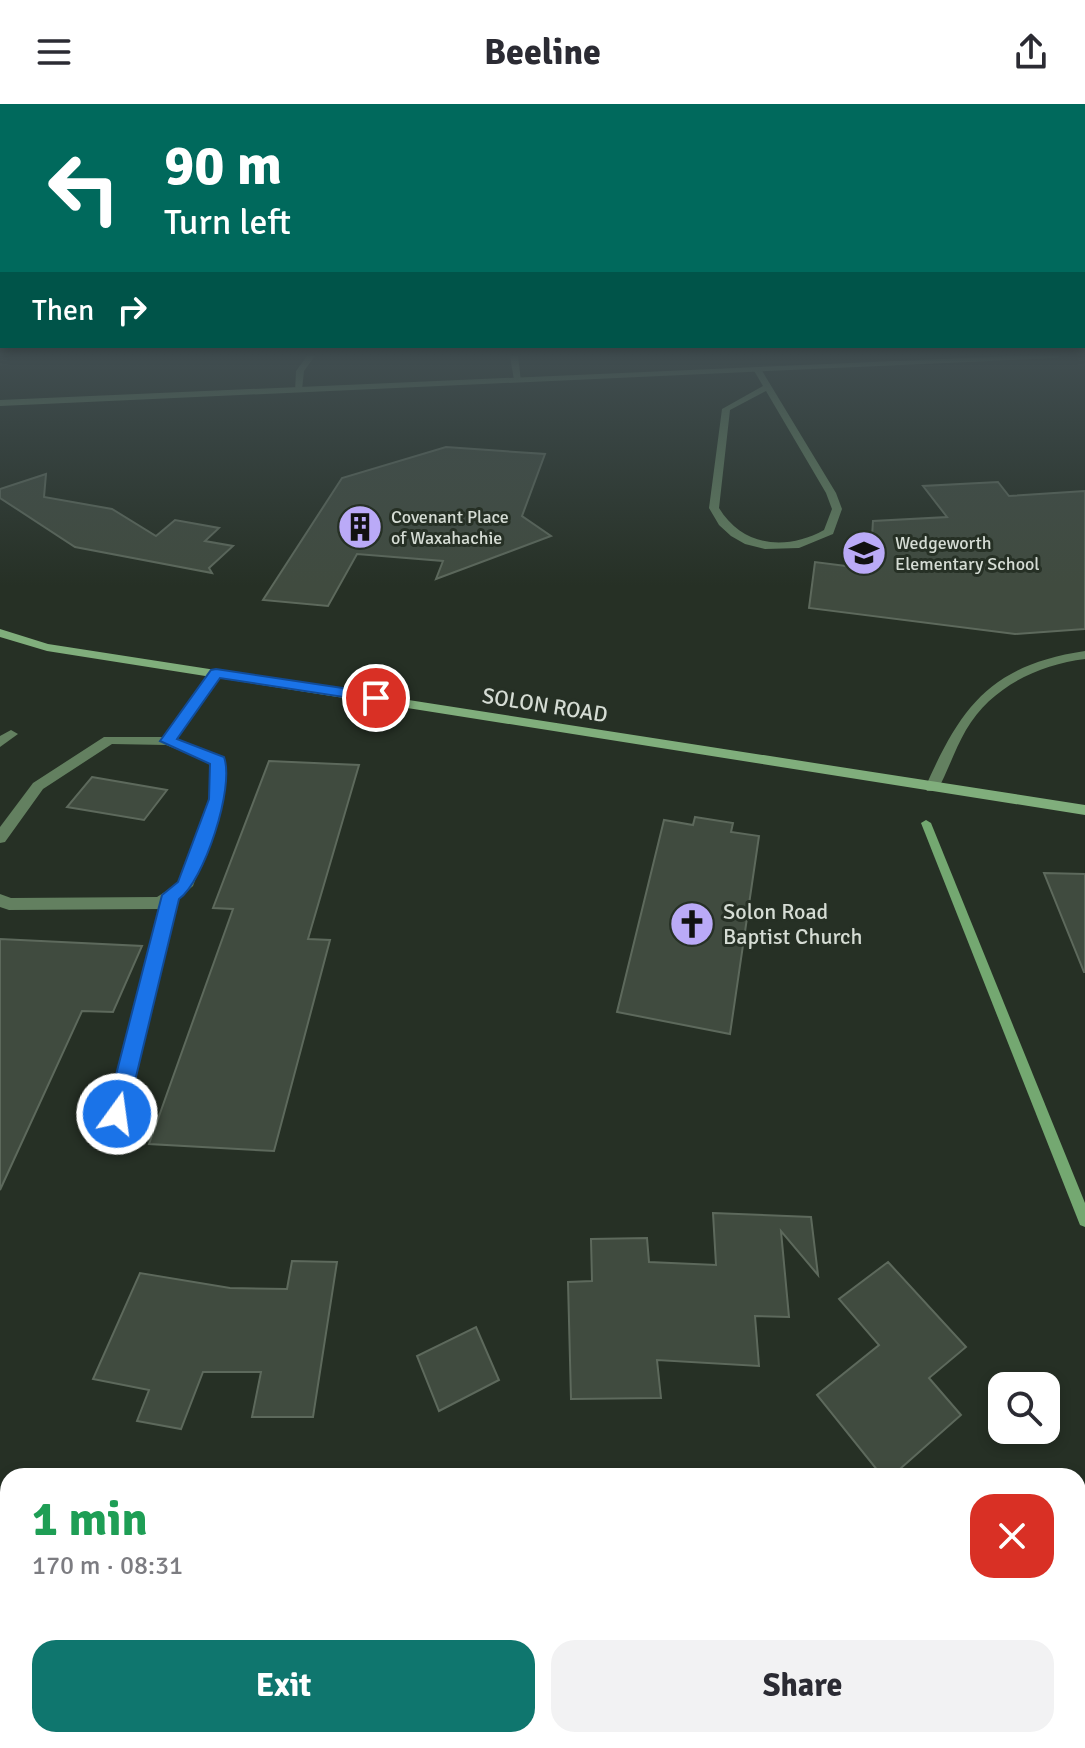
<!DOCTYPE html>
<meta charset="utf-8">
<style>
:root{--surface:#fff;--page:#f2f2f3;--text:#2b2b33;--muted:#7c7c81;--accent:#0f766e}
body{margin:0;font-family:Signika,sans-serif;background:var(--page);color:var(--text);height:100vh;display:flex;flex-direction:column;font-size:30px;white-space:nowrap}
*{box-sizing:border-box;margin:0}
p{font-size:26px;color:var(--muted)}
.icon{flex:none;width:44px;height:44px;fill:none;stroke:currentColor;stroke-width:2;stroke-linecap:round;stroke-linejoin:round}
.map{position:relative;flex:1;overflow:hidden}
.side{position:absolute;left:0px;top:1364px;width:1086px;height:280px;display:flex;flex-direction:column;background:var(--surface);border-radius:24px 24px 0 0;box-shadow:0 4px 12px #0003}
.side>*{flex:none}
.guide{position:absolute;left:0px;top:0px;width:1086px;height:244px;box-shadow:0 4px 12px #0003;background:#00695c;color:#fff;overflow:hidden}
.controls{position:absolute;left:988px;top:1268px;display:grid;gap:16px}
.controls a{display:grid;place-items:center;width:72px;height:72px;border-radius:16px;background:var(--surface);box-shadow:0 4px 12px #0003;font-size:40px}
.pin{position:absolute;display:grid;place-items:center;width:68px;height:68px;color:#fff;margin:-34px;border:4px solid #fff;border-radius:50%;box-shadow:0 2px 8px #0007}
.me{position:absolute;width:88px;margin:-44px;rotate:14deg;stroke-linejoin:round;filter:drop-shadow(0 0 6px #0008)}
.turn{display:flex;align-items:center;gap:28px;height:168px;padding:0 32px;font-size:36px}
.turn .icon{width:104px;height:104px;stroke-width:2.5}
.turn b{display:block;font-size:56px;line-height:68px}
.then{display:flex;align-items:center;height:76px;padding:0 32px;background:#0003;gap:16px;font-size:30px}
.round{display:grid;place-items:center;flex:none;width:84px;height:84px;border-radius:24px;background:var(--page)}
.overview{display:flex;align-items:center;justify-content:space-between;height:136px;padding:0 32px}
h1{font-size:48px;font-weight:700;line-height:60px;color:#1e9e55}
.action{display:flex;gap:16px;margin-top:auto;padding:16px 32px}
.action a{flex:1;height:92px;border-radius:24px;background:var(--accent);color:#fff;font-size:32px;font-weight:700;line-height:92px;text-align:center}
.action a+a{background:var(--page);color:var(--text)}
header{display:flex;justify-content:space-between;align-items:center;height:104px;padding:0 32px;background:var(--surface);font-size:36px;font-weight:700}
.map>svg:first-child{display:block}
.lines{fill:none;stroke-linecap:round;stroke-linejoin:round}
.stream{fill:#74a871;fill-rule:evenodd}
.building{fill:#404b3f;stroke:#5d695c;stroke-width:2}
.service{fill:#638060;fill-rule:evenodd}
.minor{fill:#638060;fill-rule:evenodd}
.tertiary{fill:#638060;fill-rule:evenodd}
.secondary{fill:#80ae7c;fill-rule:evenodd}
.route{fill:#1a73e8;stroke:#114b97;stroke-width:2}
.labels{text-anchor:middle;dominant-baseline:central;stroke-width:6;stroke-linejoin:round;paint-order:stroke}
.far-poi-label{font-size:18px;fill:#d5dcd4;stroke:#263025;text-anchor:start}
.street-label{font-size:22px;fill:#d5dcd4;stroke:#263025}
.poi-label{font-size:22px;fill:#d5dcd4;stroke:#263025;text-anchor:start}
</style>
<header><svg class="icon" aria-label="menu" viewBox="0 0 24 24"><path d="M4 6h16M4 12h16M4 18h16"/></svg>Beeline<svg class="icon" aria-label="share" viewBox="0 0 24 24"><path d="M12 15V3M7 8l5-5 5 5M5 13v7h14v-7"/></svg></header>
<div class="map">
<svg width="1085" height="1644" viewBox="0 0 1085 1644">
<rect width="100%" height="100%" fill="#263025"/>
<g class="lines">
<polygon class="stream" points="926,716 931,719 1085,1099 1085,1123 1080,1121 1078,1116 921,719"/>
</g>
<g class="building">
<polygon points="446,343 545,350 522,412 551,432 436,475 443,457 357,450 328,502 263,496 342,374"/>
<polygon points="46,370 44,393 112,405 156,432 175,416 219,424 205,437 233,442 209,464 212,469 75,443 0,394 0,385"/>
<polygon points="998,378 1009,392 1085,387 1085,525 1015,530 809,504 815,458 870,465 873,417 947,413 923,382"/>
<polygon points="269,657 359,661 308,835 330,836 274,1047 149,1040 233,805 213,804"/>
<polygon points="92,673 167,686 144,716 67,703"/>
<polygon points="695,713 733,719 731,728 759,732 730,930 617,908 664,716 693,721"/>
<polygon points="1044,769 1085,770 1085,868 1084,868"/>
<polygon points="0,835 142,842 113,908 82,907 0,1086"/>
<polygon points="713,1109 811,1113 818,1171 781,1127 789,1213 755,1212 759,1262 657,1256 661,1294 571,1295 568,1178 592,1177 591,1135 647,1134 649,1158 716,1161"/>
<polygon points="292,1157 337,1158 313,1313 252,1313 261,1268 203,1268 181,1325 137,1317 149,1286 93,1275 140,1169 230,1184 287,1185"/>
<polygon points="888,1158 966,1243 929,1274 961,1311 892,1372 882,1372 817,1291 879,1241 839,1195"/>
<polygon points="476,1223 499,1276 439,1307 417,1252"/>
</g>
<g class="lines">
<g class="service">
<polygon points="307,252 315,252 304,267 302,286 295,288 296,267"/>
<path d="M757,263L761,265L836,389L842,405L833,430L799,444L765,445L745,440L731,432L719,421L709,404L722,305L763,282L753,265ZM766,287L826,389L832,405L824,426C786,447 743,443 719,404L730,306Z"/>
<path d="M1085,547V555C1038,561 991,583 966,626C955,645 948,667 937,687H927L925,684C961,602 991,561 1085,547Z"/>
<polygon points="216,565 222,569 176,635 223,654 224,695 193,782 178,795 126,1010 124,1016 117,1018 110,1016 108,1010 160,805 9,806 0,803 0,790 11,794 157,793 179,779 210,695 211,659 166,641 112,640 43,685 5,738 0,739 0,723 33,679 104,633 164,633 212,566"/>
<polygon points="11,626 18,630 0,643 0,632"/>
</g>
<g class="minor">
<polygon points="510,252 518,252 521,278 514,276"/>
<polygon points="8,1412 8,1436 0,1437 0,1413"/>
<polygon points="779,1636 807,1636 808,1644 780,1644"/>
</g>
<polygon class="tertiary" points="1012,252 1060,252 1056,254 0,302 0,296"/>
<polygon class="secondary" points="0,525 48,540 1085,701 1085,711 47,547 0,533"/>
</g>
<linearGradient id="sky" x2="0" y2="1"><stop stop-color="#151a14"/><stop offset="0.52" stop-color="#414e51"/><stop offset="1" stop-color="#414e51" stop-opacity="0"/></linearGradient>
<rect width="1085" height="482" fill="url(#sky)"/>
<path class="route" d="M216,565L376,589L384,594L376,598L220,574L177,635L224,653C235,683 204,777 179,795L127,1010L124,1017H109L106,1010L162,791L178,778L209,695L210,660L160,637L211,566Z"/>
<defs>
<g id="building-disc" transform="scale(2.3)"><circle r="9.5" fill="#baaaf7" stroke="#263025"/><path d="M-4-6H4V6H1V3H-1V6H-4ZM-2.5-4.3h1.7v1.8h-1.7ZM.8-4.3h1.7v1.8H.8ZM-2.5-1h1.7V.8h-1.7ZM.8-1h1.7V.8H.8Z" fill="#111"/></g>
<g id="school-disc" transform="scale(2.3)"><circle r="9.5" fill="#baaaf7" stroke="#263025"/><path d="M0-5L7-2L0 1L-7-2ZM-4 1L0 2.5L4 1V4Q0 6-4 4Z" fill="#111"/></g>
<g id="church-disc" transform="scale(2.3)"><circle r="9.5" fill="#baaaf7" stroke="#263025"/><path d="M-1.2-6h2.4v3.5h3.3v2.4h-3.3V6h-2.4V-.1h-3.3v-2.4h3.3Z" fill="#111"/></g>
</defs>
<g fill-rule="evenodd">
<use href="#building-disc" x="360" y="423"/>
<use href="#school-disc" x="864" y="449"/>
<use href="#church-disc" x="692" y="820"/>
</g>
<g class="labels">
<g class="far-poi-label">
<text x="391" y="413">Covenant Place<tspan x="391" dy="21">of Waxahachie</tspan></text>
<text x="895" y="439">Wedgeworth<tspan x="895" dy="21">Elementary School</tspan></text>
</g>
<g class="street-label">
<text transform="translate(545 601) rotate(9)">SOLON ROAD</text>
</g>
<g class="poi-label">
<text x="723" y="807">Solon Road<tspan x="723" dy="25">Baptist Church</tspan></text>
</g>
</g>
</svg>
<div class="controls">
<a><svg class="icon" aria-label="search" viewBox="0 0 24 24"><circle cx="10" cy="10" r="6"/><path d="M15 15l6 6"/></svg></a>
</div>
<div class="pin" style="left:376px;top:594px;background:#d93025"><svg class="icon" aria-label="arrive" viewBox="0 0 24 24"><path d="M6 21V4h12l-3 4 3 4H6"/></svg></div>
<svg class="me" style="left:117px;top:1010px" viewBox="-20 -20 40 40"><circle r="17" fill="#1a73e8" stroke="#fff" stroke-width="3"/><path d="M0-11L8 9 0 5-8 9z" fill="#fff"/></svg>
<div class="guide">
<div class="turn"><svg class="icon" aria-label="left" viewBox="0 0 24 24"><path d="M17 20v-9H6M10 6l-5 5 5 5"/></svg><div><b>90 m</b>Turn left</div></div>
<div class="then">Then<svg class="icon" aria-label="right" viewBox="0 0 24 24"><path d="M7 20v-9h11M14 6l5 5-5 5"/></svg></div>
</div>
<section class="side">
<div class="overview"><div><h1>1 min</h1><p>170 m · 08:31</p></div><a class="round" style="background:#d93025;color:#fff"><svg class="icon" aria-label="close" viewBox="0 0 24 24"><path d="M6 6l12 12M18 6L6 18"/></svg></a></div>
<div class="action"><a>Exit</a><a>Share</a></div>
</section>
</div>
